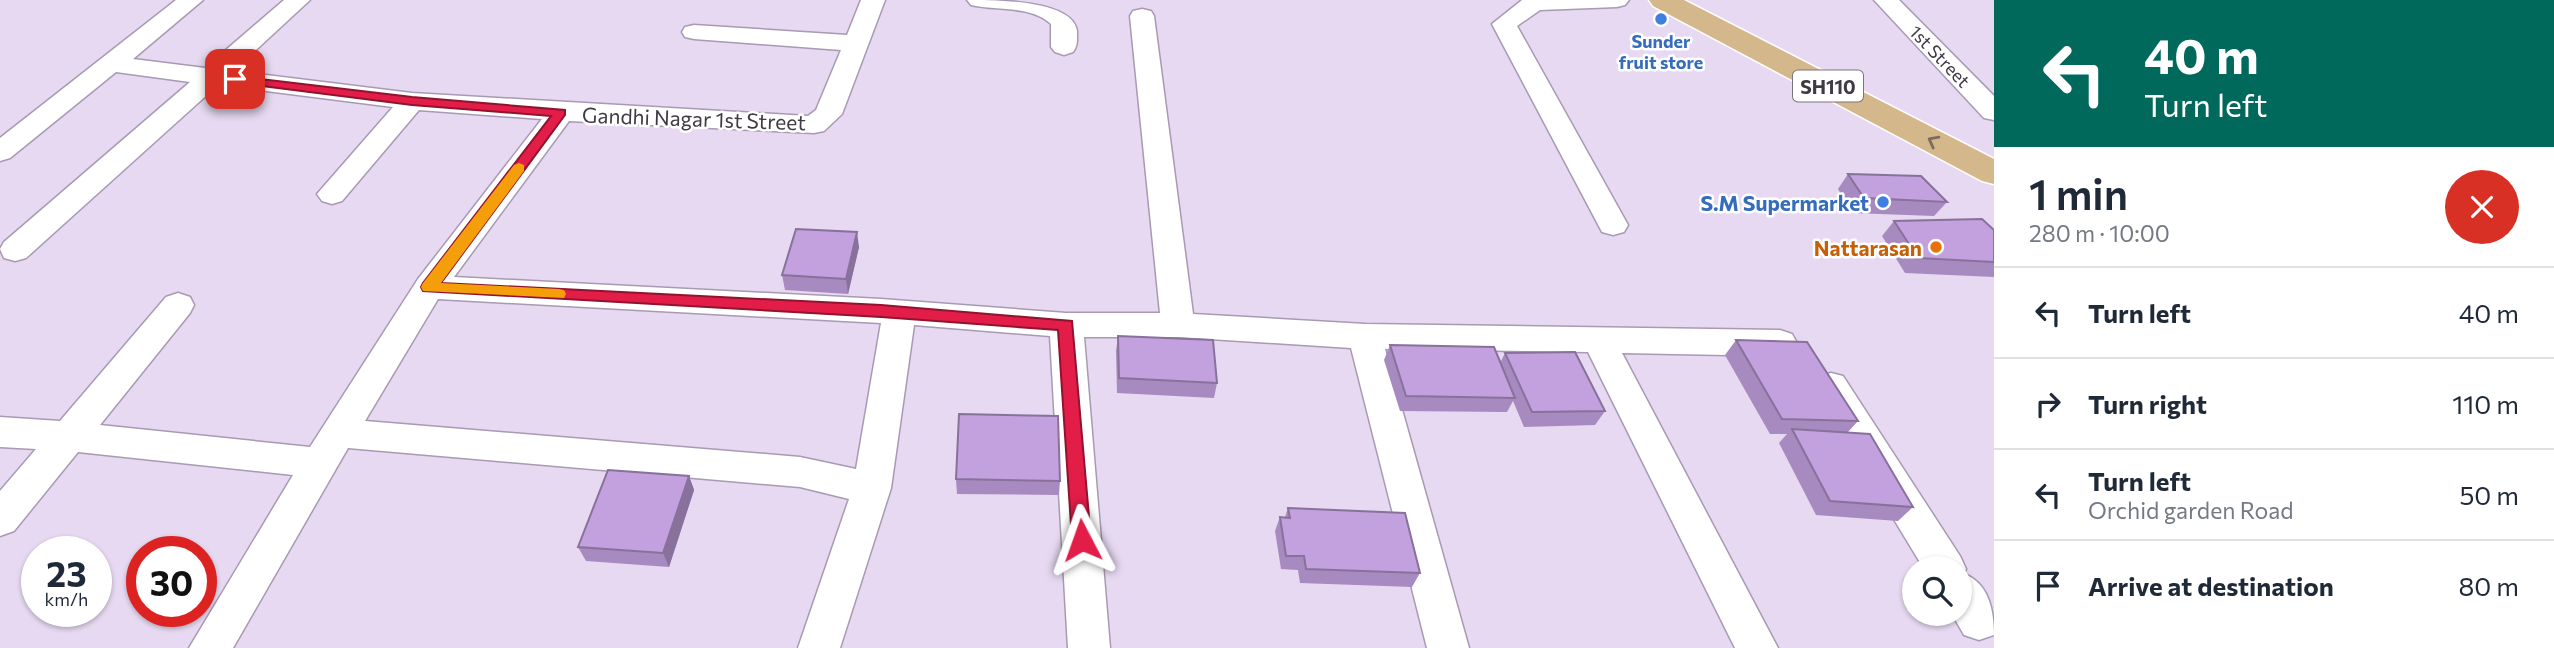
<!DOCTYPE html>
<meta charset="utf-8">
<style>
:root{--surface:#fff;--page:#f6f6f7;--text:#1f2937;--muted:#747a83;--line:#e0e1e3}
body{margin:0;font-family:Commissioner,sans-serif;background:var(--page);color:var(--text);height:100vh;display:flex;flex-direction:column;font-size:26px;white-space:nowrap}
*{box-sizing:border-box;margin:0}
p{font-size:23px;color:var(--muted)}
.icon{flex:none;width:38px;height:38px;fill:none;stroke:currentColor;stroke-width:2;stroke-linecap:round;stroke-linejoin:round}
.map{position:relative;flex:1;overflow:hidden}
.sheet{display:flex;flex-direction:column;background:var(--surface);width:560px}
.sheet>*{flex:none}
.guide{background:#00695c;color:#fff;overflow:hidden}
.fabs{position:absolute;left:1902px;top:556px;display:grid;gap:14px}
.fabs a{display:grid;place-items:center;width:70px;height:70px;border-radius:50%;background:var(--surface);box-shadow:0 2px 5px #0004;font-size:35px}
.speed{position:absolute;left:21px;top:536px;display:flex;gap:14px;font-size:35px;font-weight:700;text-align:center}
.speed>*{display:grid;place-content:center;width:91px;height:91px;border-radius:50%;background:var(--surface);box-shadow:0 2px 5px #0004;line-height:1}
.speed small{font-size:18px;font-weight:400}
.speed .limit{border:10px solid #d22;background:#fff;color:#111}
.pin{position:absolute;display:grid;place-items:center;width:60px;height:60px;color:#fff;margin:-30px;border-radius:14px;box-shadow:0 4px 10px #0006}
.me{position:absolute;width:77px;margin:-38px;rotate:356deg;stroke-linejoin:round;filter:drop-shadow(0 0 5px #0008)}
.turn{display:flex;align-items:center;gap:24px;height:147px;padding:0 35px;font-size:32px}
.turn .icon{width:91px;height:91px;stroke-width:2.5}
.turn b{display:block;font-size:49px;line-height:60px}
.round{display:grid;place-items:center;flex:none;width:74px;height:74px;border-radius:37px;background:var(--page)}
.headline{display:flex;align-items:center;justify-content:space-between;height:119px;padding:0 35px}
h1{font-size:42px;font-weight:600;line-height:52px}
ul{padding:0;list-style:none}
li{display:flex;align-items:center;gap:21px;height:91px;padding:0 35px;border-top:2px solid var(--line)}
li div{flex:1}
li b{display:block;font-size:26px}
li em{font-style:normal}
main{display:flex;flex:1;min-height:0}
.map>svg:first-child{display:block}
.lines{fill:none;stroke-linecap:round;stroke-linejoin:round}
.street-casing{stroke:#a79ab2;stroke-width:3}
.primary-casing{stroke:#fff;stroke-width:3}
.street{fill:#fff;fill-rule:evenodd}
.primary{fill:#d4b78b;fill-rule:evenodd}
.wall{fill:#a78abf}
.shaded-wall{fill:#88719b}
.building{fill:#c2a1de;stroke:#88719b;stroke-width:2}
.oneway{stroke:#7b6c60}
.route{fill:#e11d48;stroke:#92132f;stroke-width:2}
.slow{fill:#f59e0b}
.shop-dot{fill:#3f7fe0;stroke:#fff;stroke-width:2.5}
.food-dot{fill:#e8710a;stroke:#fff;stroke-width:2.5}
.labels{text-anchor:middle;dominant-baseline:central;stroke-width:5;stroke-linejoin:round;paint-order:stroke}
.far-shop-label{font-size:18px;font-weight:bold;fill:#366cbe;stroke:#fff}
.far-street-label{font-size:18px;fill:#403a44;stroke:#fff}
.shield{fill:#fff;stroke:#79757c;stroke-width:2}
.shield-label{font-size:19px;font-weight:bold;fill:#403a44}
.street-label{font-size:21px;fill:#403a44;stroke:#fff}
.shop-label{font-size:21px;font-weight:bold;fill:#366cbe;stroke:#fff;text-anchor:end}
.food-label{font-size:21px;font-weight:bold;fill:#c56008;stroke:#fff;text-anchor:end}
</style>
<main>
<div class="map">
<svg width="1994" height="648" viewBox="0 0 1994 648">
<rect width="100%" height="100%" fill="#e6d9f1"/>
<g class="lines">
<g class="street-casing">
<g id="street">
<path d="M176,0H203L133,59L205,68L284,0H310L233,71L412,93L808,116L816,110L841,50L694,39L685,37L682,32L685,27L694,25L847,35L861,0H885L842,114L824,131L814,133L569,121L454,277L881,299L1066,313H1160L1130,16L1133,11L1142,9L1151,11L1154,16L1193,314L1365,324L1780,330L1792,334L1797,343L1792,352L1780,356L1622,353L1778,648H1735L1588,352L1385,349L1469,648H1427L1351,348L1178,337H1084L1110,648H1068L1050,336L914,325L891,488L840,648H798L849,499L800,487L348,448L233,648H189L293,475L78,452L14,531L0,536V491L36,449L0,447V417L60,421L166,297L178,293L190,297L194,305L190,313L100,425L310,447L418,279L542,119L419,110L342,201L332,204L322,201L317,194L393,107L218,85L26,258L15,261L4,258L0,249L4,242L190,82L116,72L10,158L0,161V138ZM438,299L881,323L856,469L800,457L365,421Z"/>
<path d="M967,0C996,0 1073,0 1077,31C1077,39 1078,46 1073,52L1064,55L1055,52L1051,47V24C1030,5 996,11 971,5Z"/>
<polygon points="1522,0 1629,0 1625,5 1617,7 1540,10 1517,26 1628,225 1624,232 1613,235 1602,232 1492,24"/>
<polygon points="1874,0 1899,0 1994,96 1994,120 1984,118"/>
<path d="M1831,373L1843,376L1960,556L1966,569L1964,574C1989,583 1994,611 1994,635L1979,640L1964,635L1952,614H1960V569H1924L1813,386L1819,376Z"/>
</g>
</g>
<g class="primary-casing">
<polygon id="primary" points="1649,0 1684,0 1994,159 1994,184 1982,181 1653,6"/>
</g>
<use href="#street" class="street"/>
<use href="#primary" class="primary"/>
</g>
<g class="wall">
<polygon points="1848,174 1947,202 1934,216 1852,213 1838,189"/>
<polygon points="1894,221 1994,230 1994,277 1905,273 1882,236"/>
<polygon points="859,247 848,294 785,290 782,275"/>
<polygon points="1118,336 1217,383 1214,398 1117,393 1116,351"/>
<polygon points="1736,340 1858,421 1848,432 1913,507 1898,521 1816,515 1779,443 1787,434 1770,434 1725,355"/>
<polygon points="1390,345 1500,363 1505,353 1605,411 1595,425 1524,427 1513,401 1507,412 1400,411 1384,360"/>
<polygon points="689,476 694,490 669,567 586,561 578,547"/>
<polygon points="956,479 1060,481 1059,495 957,494"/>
<polygon points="1288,508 1420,573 1412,587 1300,583 1298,570 1281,569 1275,531 1280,517 1285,517"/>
</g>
<g class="shaded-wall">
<polygon points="857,232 859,247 848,294 846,279"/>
<polygon points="689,476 694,490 669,567 663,553"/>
</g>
<g class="building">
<polygon points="1848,174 1921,176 1947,202 1864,198"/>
<polygon points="1982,219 1994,230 1994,262 1918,258 1894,221"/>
<polygon points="796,229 857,232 846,279 782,275"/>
<polygon points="1118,336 1213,340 1217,383 1119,378"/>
<polygon points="1736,340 1807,342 1858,421 1782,419"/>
<polygon points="1390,345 1494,347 1515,398 1406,396"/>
<polygon points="1575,352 1605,411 1532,412 1505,353"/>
<polygon points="959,414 1058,416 1060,481 956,479"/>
<polygon points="1792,429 1870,434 1913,507 1830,501"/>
<polygon points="608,470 689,476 663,553 578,547"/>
<polygon points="1288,508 1405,513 1420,573 1306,569 1304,556 1286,556 1280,517 1290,518"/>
</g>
<defs><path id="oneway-chevron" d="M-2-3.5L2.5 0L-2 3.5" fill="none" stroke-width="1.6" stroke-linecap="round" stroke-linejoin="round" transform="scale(1.75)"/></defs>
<use class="oneway" href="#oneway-chevron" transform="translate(1933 141) rotate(-152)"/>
<polygon class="route" points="235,76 412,97 565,110 565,115 441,283 881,305 1072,321 1091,540 1088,546 1082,548 1075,546 1072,540 1058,330 881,317 423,291 421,287 423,283 551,116 412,105 231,82 231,77"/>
<polygon class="slow" points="519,163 524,165 524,171 441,283 559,289 564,290 566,294 564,298 423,291 421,287 423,283 514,165"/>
<g class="shop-dot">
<circle cx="1661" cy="19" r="7"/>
<circle cx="1883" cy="202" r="7"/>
</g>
<circle class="food-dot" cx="1936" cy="247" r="7"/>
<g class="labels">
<g class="far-shop-label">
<text x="1661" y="41">Sunder<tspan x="1661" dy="21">fruit store</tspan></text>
</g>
<g class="far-street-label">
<text transform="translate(1940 56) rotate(46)">1st Street</text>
</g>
<rect class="shield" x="1793" y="70.5" width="70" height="31" rx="5"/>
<g class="shield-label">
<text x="1828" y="86">SH110</text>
</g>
<g class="street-label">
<text transform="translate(694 118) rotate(2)">Gandhi Nagar 1st Street</text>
</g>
<g class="shop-label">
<text x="1869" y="202">S.M Supermarket</text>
</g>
<g class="food-label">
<text x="1922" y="247">Nattarasan</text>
</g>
</g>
</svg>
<div class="fabs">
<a><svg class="icon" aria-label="search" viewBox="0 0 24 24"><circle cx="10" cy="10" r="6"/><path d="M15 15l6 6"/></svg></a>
</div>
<div class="speed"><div>23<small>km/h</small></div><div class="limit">30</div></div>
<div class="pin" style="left:235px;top:79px;background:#d93025"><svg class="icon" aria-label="arrive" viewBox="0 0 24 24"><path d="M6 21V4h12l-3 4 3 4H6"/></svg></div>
<svg class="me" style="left:1082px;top:540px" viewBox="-20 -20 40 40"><path d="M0-17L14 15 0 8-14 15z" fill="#e11d48" stroke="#fff" stroke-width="4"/></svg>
</div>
<section class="sheet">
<div class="guide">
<div class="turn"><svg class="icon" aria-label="left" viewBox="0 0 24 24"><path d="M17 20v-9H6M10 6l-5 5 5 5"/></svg><div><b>40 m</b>Turn left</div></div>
</div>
<div class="headline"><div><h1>1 min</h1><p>280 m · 10:00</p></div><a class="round" style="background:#d93025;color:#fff"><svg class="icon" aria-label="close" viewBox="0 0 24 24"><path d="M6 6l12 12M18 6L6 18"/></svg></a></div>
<ul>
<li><svg class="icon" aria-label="left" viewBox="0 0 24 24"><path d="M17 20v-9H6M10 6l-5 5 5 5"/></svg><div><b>Turn left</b></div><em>40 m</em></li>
<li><svg class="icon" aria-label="right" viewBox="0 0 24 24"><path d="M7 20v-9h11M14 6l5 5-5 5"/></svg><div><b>Turn right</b></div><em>110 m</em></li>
<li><svg class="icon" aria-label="left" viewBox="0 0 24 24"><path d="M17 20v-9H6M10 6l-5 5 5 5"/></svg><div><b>Turn left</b><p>Orchid garden Road</p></div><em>50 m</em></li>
<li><svg class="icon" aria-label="arrive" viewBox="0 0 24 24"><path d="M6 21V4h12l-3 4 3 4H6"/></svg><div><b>Arrive at destination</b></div><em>80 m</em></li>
</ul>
</section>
</main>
